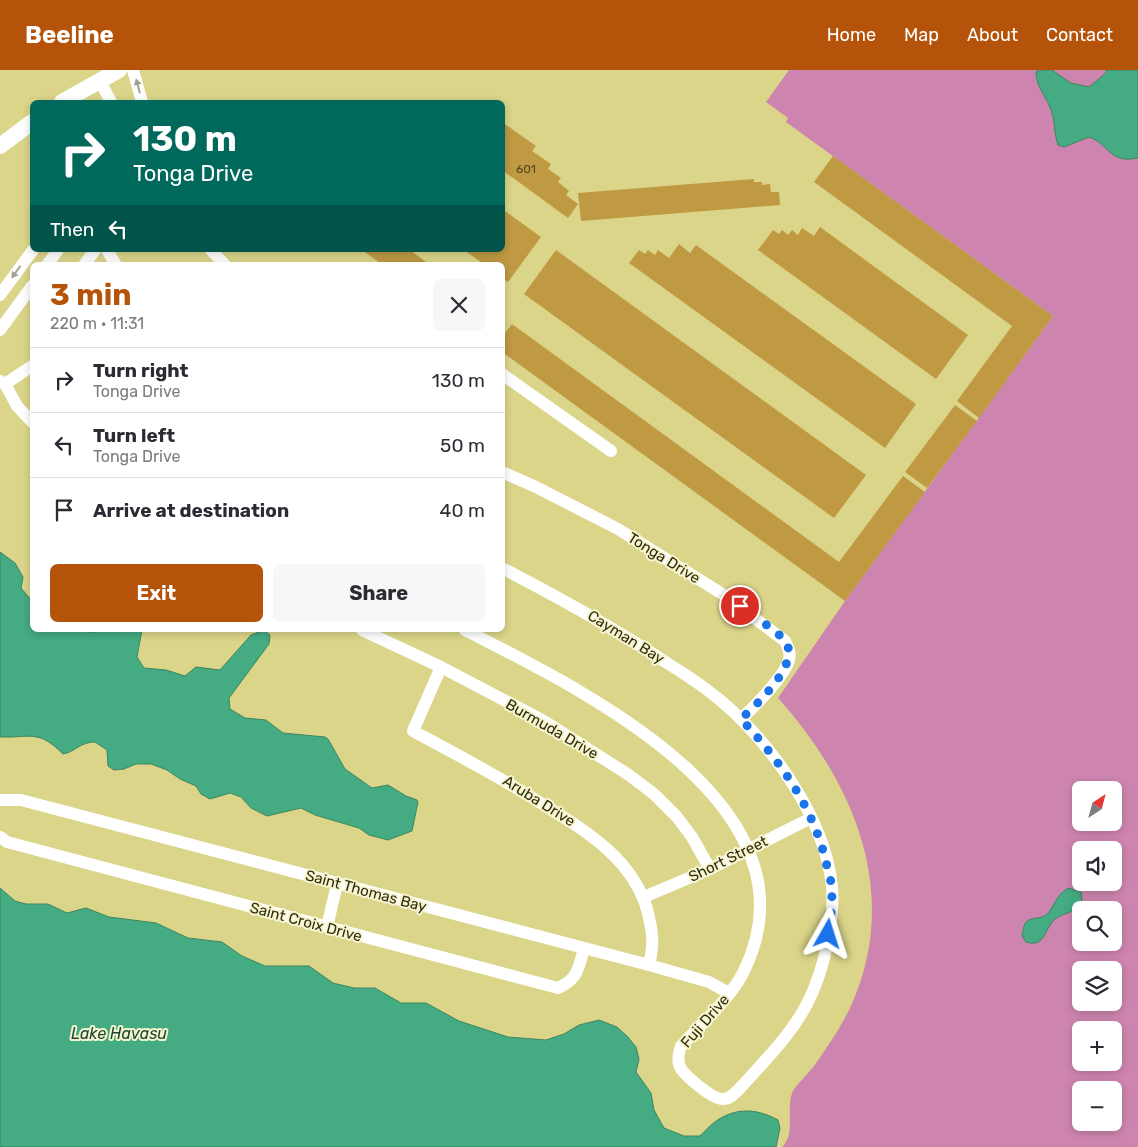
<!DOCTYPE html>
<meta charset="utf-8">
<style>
:root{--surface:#fff;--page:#f7f7f7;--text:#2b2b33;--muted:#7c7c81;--line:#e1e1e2;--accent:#b45309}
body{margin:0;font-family:Rubik,sans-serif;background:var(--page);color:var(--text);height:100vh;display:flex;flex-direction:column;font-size:19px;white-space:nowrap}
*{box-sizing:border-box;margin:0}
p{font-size:16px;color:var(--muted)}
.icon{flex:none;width:28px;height:28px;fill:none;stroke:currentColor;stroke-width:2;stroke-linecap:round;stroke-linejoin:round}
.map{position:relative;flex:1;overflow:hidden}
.side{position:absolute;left:30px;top:192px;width:475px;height:370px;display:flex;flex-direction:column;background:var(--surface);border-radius:8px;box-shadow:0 2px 8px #0003}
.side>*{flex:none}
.guide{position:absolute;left:30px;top:30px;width:475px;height:152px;border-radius:8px;box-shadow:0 2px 8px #0003;background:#00695c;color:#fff;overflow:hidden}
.needle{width:32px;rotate:36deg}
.fabs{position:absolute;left:1072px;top:711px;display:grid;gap:10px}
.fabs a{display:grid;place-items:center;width:50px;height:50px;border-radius:8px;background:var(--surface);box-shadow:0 2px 8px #0003;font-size:25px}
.pin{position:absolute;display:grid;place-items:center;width:42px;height:42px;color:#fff;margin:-21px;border:2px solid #fff;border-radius:50%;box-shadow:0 1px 5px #0007}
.me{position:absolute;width:55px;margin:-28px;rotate:6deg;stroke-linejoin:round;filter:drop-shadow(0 0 4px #0008)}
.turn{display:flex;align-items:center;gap:18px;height:105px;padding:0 20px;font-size:22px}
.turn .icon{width:65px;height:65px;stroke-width:2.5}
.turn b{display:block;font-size:35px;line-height:42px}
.then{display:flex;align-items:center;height:48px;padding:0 20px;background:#0003;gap:10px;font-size:19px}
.round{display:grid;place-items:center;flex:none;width:52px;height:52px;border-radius:8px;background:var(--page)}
.head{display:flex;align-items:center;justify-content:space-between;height:85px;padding:0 20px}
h1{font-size:30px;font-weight:700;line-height:38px;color:var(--accent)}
.cta{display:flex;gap:10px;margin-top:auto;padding:10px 20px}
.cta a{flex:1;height:58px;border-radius:8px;background:var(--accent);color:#fff;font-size:20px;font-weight:700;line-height:58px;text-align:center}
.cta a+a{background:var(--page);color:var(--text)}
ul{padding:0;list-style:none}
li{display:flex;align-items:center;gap:15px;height:65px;padding:0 20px;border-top:1px solid var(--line)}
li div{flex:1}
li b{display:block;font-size:19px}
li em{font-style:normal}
header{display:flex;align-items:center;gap:30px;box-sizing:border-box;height:70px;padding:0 25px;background:var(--accent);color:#fff}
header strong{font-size:24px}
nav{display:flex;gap:28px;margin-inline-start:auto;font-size:18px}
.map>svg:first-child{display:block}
.green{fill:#cd85af;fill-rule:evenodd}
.water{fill:#44ab83;stroke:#3e8560}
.building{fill:#c09943}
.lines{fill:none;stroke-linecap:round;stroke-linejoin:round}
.minor{stroke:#fff;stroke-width:12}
.tertiary{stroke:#fff;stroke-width:16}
.oneway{fill:#a1a092}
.route{stroke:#1a73e8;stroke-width:9;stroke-dasharray:0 16.2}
.labels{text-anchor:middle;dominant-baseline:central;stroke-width:4;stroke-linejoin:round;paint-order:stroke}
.number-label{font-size:12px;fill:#53471a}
.street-label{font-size:15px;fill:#2f2c0d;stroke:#f7f5cf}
.water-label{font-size:16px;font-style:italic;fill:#1b4635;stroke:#f7f5cf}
</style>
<header>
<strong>Beeline</strong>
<nav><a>Home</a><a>Map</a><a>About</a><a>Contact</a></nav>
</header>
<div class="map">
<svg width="1138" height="1077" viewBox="0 0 1138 1077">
<rect width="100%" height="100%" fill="#dbd589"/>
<path class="green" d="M789,0H1138V1077H782C797,1063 784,1036 794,1019C800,1011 808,1004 814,996C827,977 840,959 850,938C902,825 855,714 778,628L845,531L1053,246L786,52L788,48L766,32ZM1081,720H1114V752H1081ZM1081,780H1114V812H1081ZM1081,840H1114V872H1081ZM1081,900H1114V932H1081ZM1081,960H1114V992H1081ZM1081,1020H1114V1052H1081Z"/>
<g class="water">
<path d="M1039,0H1052L1071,13L1089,17L1106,3V0H1138V88C1108,94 1110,74 1089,67L1064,77L1058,75C1054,64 1055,53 1052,43C1048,28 1036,18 1036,2Z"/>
<path d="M0,482L15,493L23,507L21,518L32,531V560H85L87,562H95L97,560H142L137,587L144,598L166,600L185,606L196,597L220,600L251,565L264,560L270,565L269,574L229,628L230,639L245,648L266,650L283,663L325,667L328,669L345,699L372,718L388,715L406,726L417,730L418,732L412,761L388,770L369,765L359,758L315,745L301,738L267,746L251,738L241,727L230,723L210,729L201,724L196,716L180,709L167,700L151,694H136L124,699L114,700L108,696L107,680L95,672C80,672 75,682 63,684C38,659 31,668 0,667Z"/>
<path d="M0,818L15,831L26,834H48L67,843L86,838L109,847L156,853L188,868L222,872L242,886L265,896H309L333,913L354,918H375L401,933H426L459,951L508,967L546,970L564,964L579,955L599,950L617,957L627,966L636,977L639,989L636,1002L651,1023L654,1040L664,1058L684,1066H700C706,1060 713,1052 721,1048C740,1037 760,1040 778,1050L780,1058L776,1077H0Z"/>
<path d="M1068,818L1081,822C1086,844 1065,840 1054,850C1044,860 1045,878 1026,872L1022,866C1023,862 1023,857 1025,854C1029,846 1039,850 1046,845C1055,837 1054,827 1068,818Z"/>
</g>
<g class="building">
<polygon points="502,52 536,76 532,81 551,94 548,99 561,108 558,112 569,121 566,125 578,134 568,148 502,100"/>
<polygon points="833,86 1053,246 979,348 957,331 1012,256 814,112"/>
<polygon points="754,109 754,112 762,112 762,115 770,114 771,122 779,122 780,135 581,151 578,123"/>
<polygon points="502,139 541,167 508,212 502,208 502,195 485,195 464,180 502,180"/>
<polygon points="820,157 968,265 936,309 758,180 773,160 779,164 782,160 788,165 792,160 798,165 802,158 814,166"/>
<polygon points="679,174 690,183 696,175 916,334 885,378 629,193 639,180 645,184 648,180 655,185 658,180 669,188"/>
<polygon points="362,180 410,180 430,195 383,195"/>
<polygon points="556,180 866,405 834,448 524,224"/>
<polygon points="512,254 839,492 903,406 925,422 845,531 502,282 502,267"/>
<polygon points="955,335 977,351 927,418 905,402"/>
</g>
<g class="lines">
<g class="minor">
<polyline points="133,0 142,32"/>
<polyline points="100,11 111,32"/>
<polyline points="107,180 116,195"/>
<polyline points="211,180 225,195"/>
<polyline points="47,195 58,180"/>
<polyline points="84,195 95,180"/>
<polyline points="0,225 33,180"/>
<polyline points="0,260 32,216"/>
<polyline points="502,304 611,381"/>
<polyline points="0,311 5,314 17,336 32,352"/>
<polyline points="5,314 32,296"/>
<path d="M502,402L536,417L618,459L724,525L785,571C788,577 791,583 789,590C784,607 754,637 741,649"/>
<polyline points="362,560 441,597 544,651 629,705 654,724 677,747 692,767 710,799"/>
<path d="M465,560C580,619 825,735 744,901C731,928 701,954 681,976C678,984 677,992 681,999C687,1007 713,1030 723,1029C731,1029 737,1021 742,1016C766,989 793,963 809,930C824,899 835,851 832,816C825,748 771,673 720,630C703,616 685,604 667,593C614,558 558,527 502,498"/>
<path d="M441,597L413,661C456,684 498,706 539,732C584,760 634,788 648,843C653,864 654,874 649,895"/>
<polyline points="0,730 21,730 649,895 709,912 729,923"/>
<path d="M0,767L7,772L558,918C578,909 578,899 584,879"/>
<polyline points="644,827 710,799 811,748"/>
<polyline points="327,857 337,814"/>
</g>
<g class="tertiary">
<polyline points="62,32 119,0"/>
<polyline points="0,76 32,52"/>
</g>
</g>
<defs><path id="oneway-solid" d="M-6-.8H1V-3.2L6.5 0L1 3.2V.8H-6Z" transform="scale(1.25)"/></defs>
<g class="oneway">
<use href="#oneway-solid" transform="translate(138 16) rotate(-105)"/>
<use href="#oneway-solid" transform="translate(16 202) rotate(126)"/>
</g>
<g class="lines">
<path class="route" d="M740,536C750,544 779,562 785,571C802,593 756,635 741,649C779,690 813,736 826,792C828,801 831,810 832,818C832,834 831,849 828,864"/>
</g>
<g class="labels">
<g class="number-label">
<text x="526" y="99">601</text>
</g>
<g class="street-label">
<text transform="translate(664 488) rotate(32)">Tonga Drive</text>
<text transform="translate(626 567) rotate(32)">Cayman Bay</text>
<text transform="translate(552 659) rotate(30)">Burmuda Drive</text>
<text transform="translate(539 731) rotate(32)">Aruba Drive</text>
<text transform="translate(728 789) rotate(-26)">Short Street</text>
<text transform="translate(366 821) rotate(15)">Saint Thomas Bay</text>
<text transform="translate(306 852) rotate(15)">Saint Croix Drive</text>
<text transform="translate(705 951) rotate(-49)">Fuji Drive</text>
</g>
<g class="water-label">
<text x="119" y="963">Lake Havasu</text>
</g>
</g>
</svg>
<div class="fabs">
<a><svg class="needle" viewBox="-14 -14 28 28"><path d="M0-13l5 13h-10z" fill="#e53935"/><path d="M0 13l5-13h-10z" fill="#7c7c81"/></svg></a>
<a><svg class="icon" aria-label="sound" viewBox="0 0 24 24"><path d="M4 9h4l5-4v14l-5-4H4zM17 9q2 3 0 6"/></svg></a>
<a><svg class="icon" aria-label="search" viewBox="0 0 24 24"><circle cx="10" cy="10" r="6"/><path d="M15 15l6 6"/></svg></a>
<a><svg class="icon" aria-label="layers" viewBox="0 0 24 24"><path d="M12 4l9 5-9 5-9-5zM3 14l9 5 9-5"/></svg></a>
<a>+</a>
<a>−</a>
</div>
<div class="pin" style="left:740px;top:536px;background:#d93025"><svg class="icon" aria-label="arrive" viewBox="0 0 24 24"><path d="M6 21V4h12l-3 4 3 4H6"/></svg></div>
<svg class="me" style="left:828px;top:864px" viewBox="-20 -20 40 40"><path d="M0-17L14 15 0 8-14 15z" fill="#1a73e8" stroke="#fff" stroke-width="4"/></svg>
<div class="guide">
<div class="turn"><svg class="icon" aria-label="right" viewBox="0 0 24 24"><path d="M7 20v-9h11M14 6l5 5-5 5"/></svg><div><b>130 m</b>Tonga Drive</div></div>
<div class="then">Then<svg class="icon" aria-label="left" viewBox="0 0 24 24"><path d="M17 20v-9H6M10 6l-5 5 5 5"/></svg></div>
</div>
<section class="side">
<div class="head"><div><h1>3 min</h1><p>220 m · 11:31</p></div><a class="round"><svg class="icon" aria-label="close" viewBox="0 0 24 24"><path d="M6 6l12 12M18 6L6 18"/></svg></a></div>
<ul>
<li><svg class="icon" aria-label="right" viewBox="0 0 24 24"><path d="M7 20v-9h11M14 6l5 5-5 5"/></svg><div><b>Turn right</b><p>Tonga Drive</p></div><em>130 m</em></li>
<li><svg class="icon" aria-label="left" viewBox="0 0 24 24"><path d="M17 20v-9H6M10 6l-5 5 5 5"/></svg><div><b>Turn left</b><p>Tonga Drive</p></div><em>50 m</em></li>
<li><svg class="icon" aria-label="arrive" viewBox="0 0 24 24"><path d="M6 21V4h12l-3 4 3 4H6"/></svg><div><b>Arrive at destination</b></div><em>40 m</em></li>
</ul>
<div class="cta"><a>Exit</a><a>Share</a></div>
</section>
</div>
